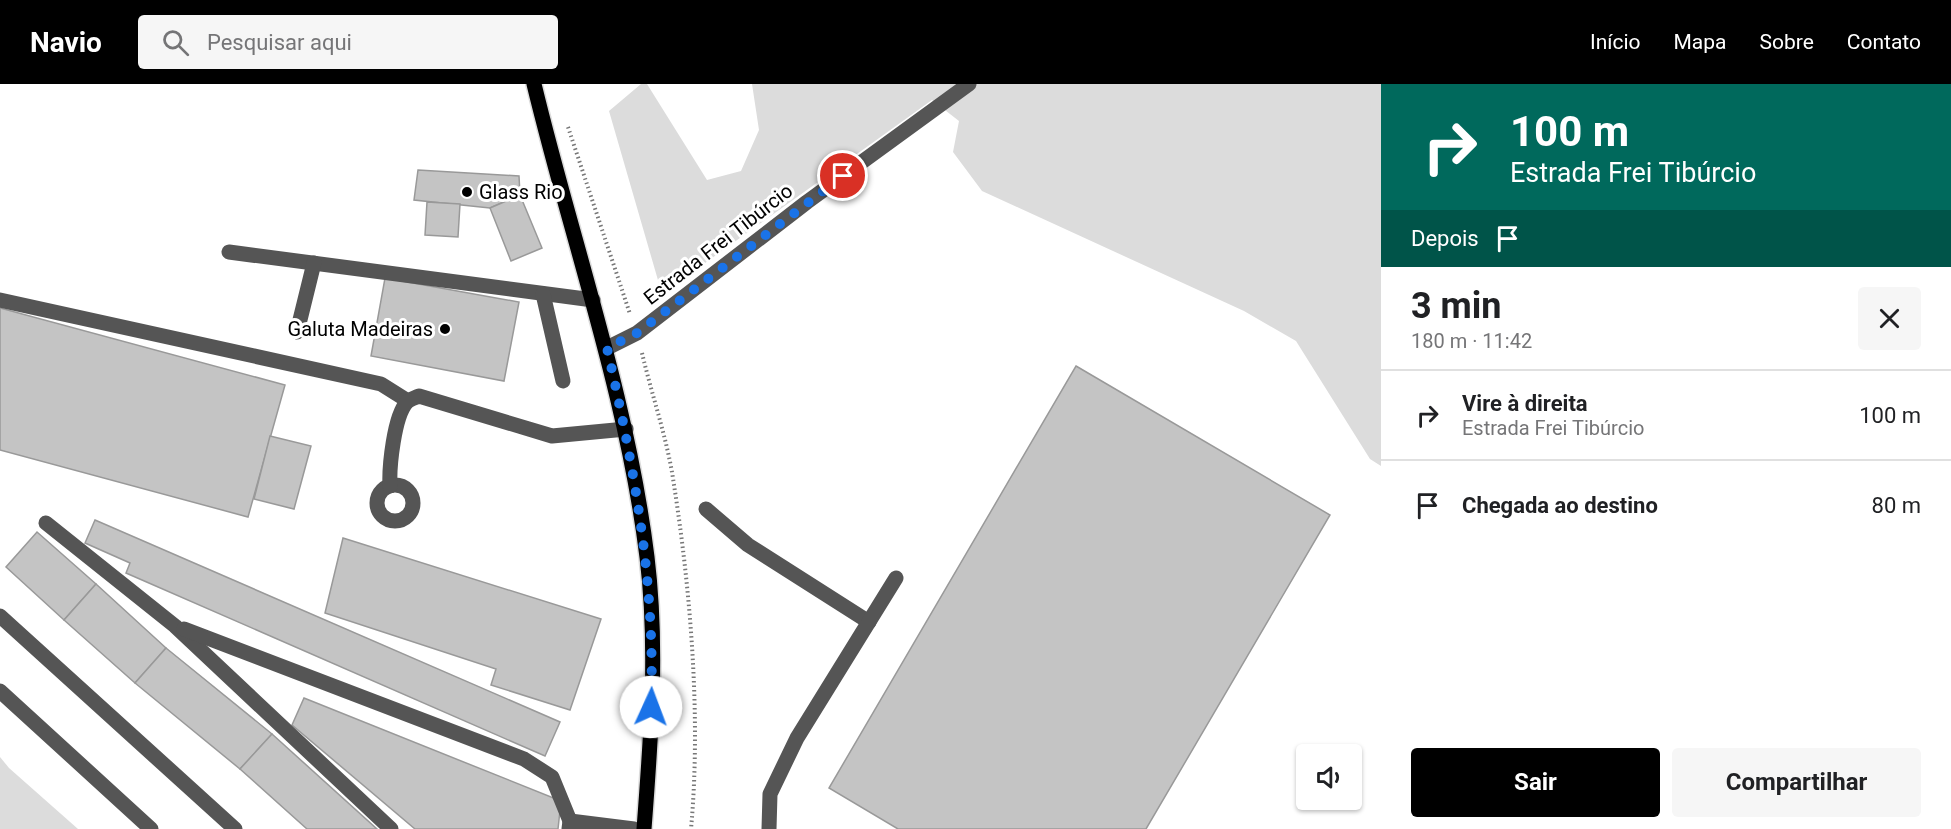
<!DOCTYPE html>
<html lang="pt">
<meta charset="utf-8">
<style>
:root{--surface:#fff;--page:#f6f6f6;--text:#202124;--muted:#757577;--line:#e0e0e0;--accent:#000}
body{margin:0;font-family:Roboto,sans-serif;background:var(--page);color:var(--text);height:100vh;display:flex;flex-direction:column;font-size:22px;white-space:nowrap}
*{box-sizing:border-box;margin:0}
p{font-size:20px;color:var(--muted)}
.icon{flex:none;width:33px;height:33px;fill:none;stroke:currentColor;stroke-width:2;stroke-linecap:round;stroke-linejoin:round}
.map{position:relative;flex:1;overflow:hidden}
.drawer{display:flex;flex-direction:column;background:var(--surface);width:570px}
.drawer>*{flex:none}
.guide{background:#00695c;color:#fff;overflow:hidden}
.tools{position:absolute;left:1296px;top:660px;display:grid;gap:12px}
.tools a{display:grid;place-items:center;width:66px;height:66px;border-radius:6px;background:var(--surface);box-shadow:0 2px 4px #0004;font-size:30px}
.pin{position:absolute;display:grid;place-items:center;width:51px;height:51px;color:#fff;margin:-26px;border:3px solid #fff;border-radius:50%;box-shadow:0 2px 6px #0007}
.me{position:absolute;width:66px;margin:-33px;rotate:2deg;stroke-linejoin:round;filter:drop-shadow(0 0 4px #0008)}
.turn{display:flex;align-items:center;gap:21px;height:126px;padding:0 30px;font-size:27px}
.turn .icon{width:78px;height:78px;stroke-width:2.5}
.turn b{display:block;font-size:42px;line-height:51px}
.then{display:flex;align-items:center;height:57px;padding:0 30px;background:#0003;gap:12px;font-size:22px}
.round{display:grid;place-items:center;flex:none;width:63px;height:63px;border-radius:6px;background:var(--page)}
.overview{display:flex;align-items:center;justify-content:space-between;height:102px;padding:0 30px}
h1{font-size:36px;font-weight:700;line-height:45px}
.button{display:flex;gap:12px;margin-top:auto;padding:12px 30px}
.button a{flex:1;height:69px;border-radius:6px;background:var(--accent);color:#fff;font-size:24px;font-weight:700;line-height:69px;text-align:center}
.button a+a{background:var(--page);color:var(--text)}
ul{padding:0;list-style:none}
li{display:flex;align-items:center;gap:18px;height:90px;padding:0 30px;border-top:2px solid var(--line)}
li div{flex:1}
li b{display:block;font-size:22px}
li em{font-style:normal}
header{display:flex;align-items:center;gap:36px;box-sizing:border-box;height:84px;padding:0 30px;background:var(--accent);color:#fff}
header strong{font-size:28px}
nav{display:flex;gap:33px;margin-inline-start:auto;font-size:21px}
.search{width:420px;height:54px;background:var(--page);display:flex;align-items:center;gap:15px;box-sizing:border-box;padding:0 21px;border-radius:6px;color:var(--muted);font-size:22px}
main{display:flex;flex:1;min-height:0}
.map>svg:first-child{display:block}
.green{fill:#dcdcdc}
.building{fill:#c4c4c4;stroke:#999;stroke-width:1.5}
.lines{fill:none;stroke-linecap:round;stroke-linejoin:round}
.major-casing{stroke:#dbdbdb;stroke-width:18}
.path{stroke:#777;stroke-width:4;stroke-dasharray:1.5 3;stroke-linecap:butt}
.minor{stroke:#555;stroke-width:15}
.major{stroke:#000;stroke-width:15}
.route{stroke:#1a73e8;stroke-width:10;stroke-dasharray:0 18}
.poi-dot{fill:#000;stroke:#fff;stroke-width:2}
.labels{text-anchor:middle;dominant-baseline:central;stroke-width:6;stroke-linejoin:round;paint-order:stroke}
.poi-label{font-size:20px;fill:#000;stroke:#fff;text-anchor:start}
.street-label{font-size:20px;fill:#000;stroke:#fff}
</style>
<header>
<strong>Navio</strong>
<div class="search"><svg class="icon" aria-label="search" viewBox="0 0 24 24"><circle cx="10" cy="10" r="6"/><path d="M15 15l6 6"/></svg>Pesquisar aqui</div>
<nav><a>Início</a><a>Mapa</a><a>Sobre</a><a>Contato</a></nav>
</header>
<main>
<div class="map">
<svg width="1381" height="745" viewBox="0 0 1381 745">
<rect width="100%" height="100%" fill="#fff"/>
<g class="green">
<polygon points="641,0 647,0 707,96 741,87 759,46 752,0 1381,0 1381,382 1370,375 1296,257 1244,227 982,107 953,68 959,37 932,16 662,210 609,27"/>
<polygon points="0,673 9,684 78,745 0,745"/>
</g>
<g class="building">
<polygon points="418,86 519,92 520,111 490,124 414,116"/>
<polygon points="520,111 542,164 511,177 490,124"/>
<polygon points="427,118 460,120 458,153 425,151"/>
<polygon points="385,194 519,218 504,297 371,272"/>
<polygon points="0,224 285,301 248,433 0,366"/>
<polygon points="1076,282 1330,431 1146,745 898,745 829,704"/>
<polygon points="270,352 311,362 294,425 254,415"/>
<polygon points="95,436 560,638 545,672 126,489 130,479 85,459"/>
<polygon points="37,448 96,500 64,536 6,483"/>
<polygon points="343,454 601,535 570,626 491,601 496,585 325,529"/>
<polygon points="96,500 166,564 135,599 64,536"/>
<polygon points="166,564 272,650 240,685 135,599"/>
<polygon points="304,614 561,717 558,745 415,745 292,641"/>
<polygon points="272,650 377,745 307,745 240,685"/>
</g>
<g class="lines">
<g class="major-casing">
<path id="major" d="M534,0C572,158 627,311 647,473C658,563 651,654 644,745"/>
</g>
<g class="path">
<polyline points="568,43 630,230"/>
<path d="M642,269C652,312 668,357 674,401C691,510 701,635 691,745"/>
</g>
<g class="minor">
<polyline points="229,168 593,216"/>
<polyline points="543,210 563,297"/>
<polyline points="0,216 381,300 408,317"/>
<polyline points="297,248 314,179"/>
<polyline points="607,264 637,249 807,118 969,0"/>
<circle cx="395" cy="419" r="18"/>
<path d="M390,402C389,383 394,332 407,318C410,315 415,314 419,312L552,352L626,345"/>
<polyline points="706,425 748,461 869,538"/>
<polyline points="46,439 175,542 391,745"/>
<polyline points="0,532 235,745"/>
<polyline points="184,545 524,675 552,693 570,737"/>
<polyline points="0,607 151,745"/>
<polyline points="569,745 570,737 634,745"/>
<polyline points="769,745 770,710 797,654 896,494"/>
</g>
<use href="#major" class="major"/>
</g>
<g class="lines">
<path class="route" d="M651,623C656,501 634,383 607,264L637,249L843,92"/>
</g>
<g class="poi-dot">
<circle cx="467" cy="108" r="6"/>
<circle cx="445" cy="245" r="6"/>
</g>
<g class="labels">
<g class="poi-label">
<text x="479" y="108">Glass Rio</text>
<text x="433" y="245" text-anchor="end">Galuta Madeiras</text>
</g>
<g class="street-label">
<text transform="translate(718 160) rotate(-38)">Estrada Frei Tibúrcio</text>
</g>
</g>
</svg>
<div class="tools">
<a><svg class="icon" aria-label="sound" viewBox="0 0 24 24"><path d="M4 9h4l5-4v14l-5-4H4zM17 9q2 3 0 6"/></svg></a>
</div>
<div class="pin" style="left:843px;top:92px;background:#d93025"><svg class="icon" aria-label="arrive" viewBox="0 0 24 24"><path d="M6 21V4h12l-3 4 3 4H6"/></svg></div>
<svg class="me" style="left:651px;top:623px" viewBox="-20 -20 40 40"><circle r="19" fill="#fff"/><path d="M0-13L10 11 0 6-10 11z" fill="#1a73e8"/></svg>
</div>
<section class="drawer">
<div class="guide">
<div class="turn"><svg class="icon" aria-label="right" viewBox="0 0 24 24"><path d="M7 20v-9h11M14 6l5 5-5 5"/></svg><div><b>100 m</b>Estrada Frei Tibúrcio</div></div>
<div class="then">Depois<svg class="icon" aria-label="arrive" viewBox="0 0 24 24"><path d="M6 21V4h12l-3 4 3 4H6"/></svg></div>
</div>
<div class="overview"><div><h1>3 min</h1><p>180 m · 11:42</p></div><a class="round"><svg class="icon" aria-label="close" viewBox="0 0 24 24"><path d="M6 6l12 12M18 6L6 18"/></svg></a></div>
<ul>
<li><svg class="icon" aria-label="right" viewBox="0 0 24 24"><path d="M7 20v-9h11M14 6l5 5-5 5"/></svg><div><b>Vire à direita</b><p>Estrada Frei Tibúrcio</p></div><em>100 m</em></li>
<li><svg class="icon" aria-label="arrive" viewBox="0 0 24 24"><path d="M6 21V4h12l-3 4 3 4H6"/></svg><div><b>Chegada ao destino</b></div><em>80 m</em></li>
</ul>
<div class="button"><a>Sair</a><a>Compartilhar</a></div>
</section>
</main>
